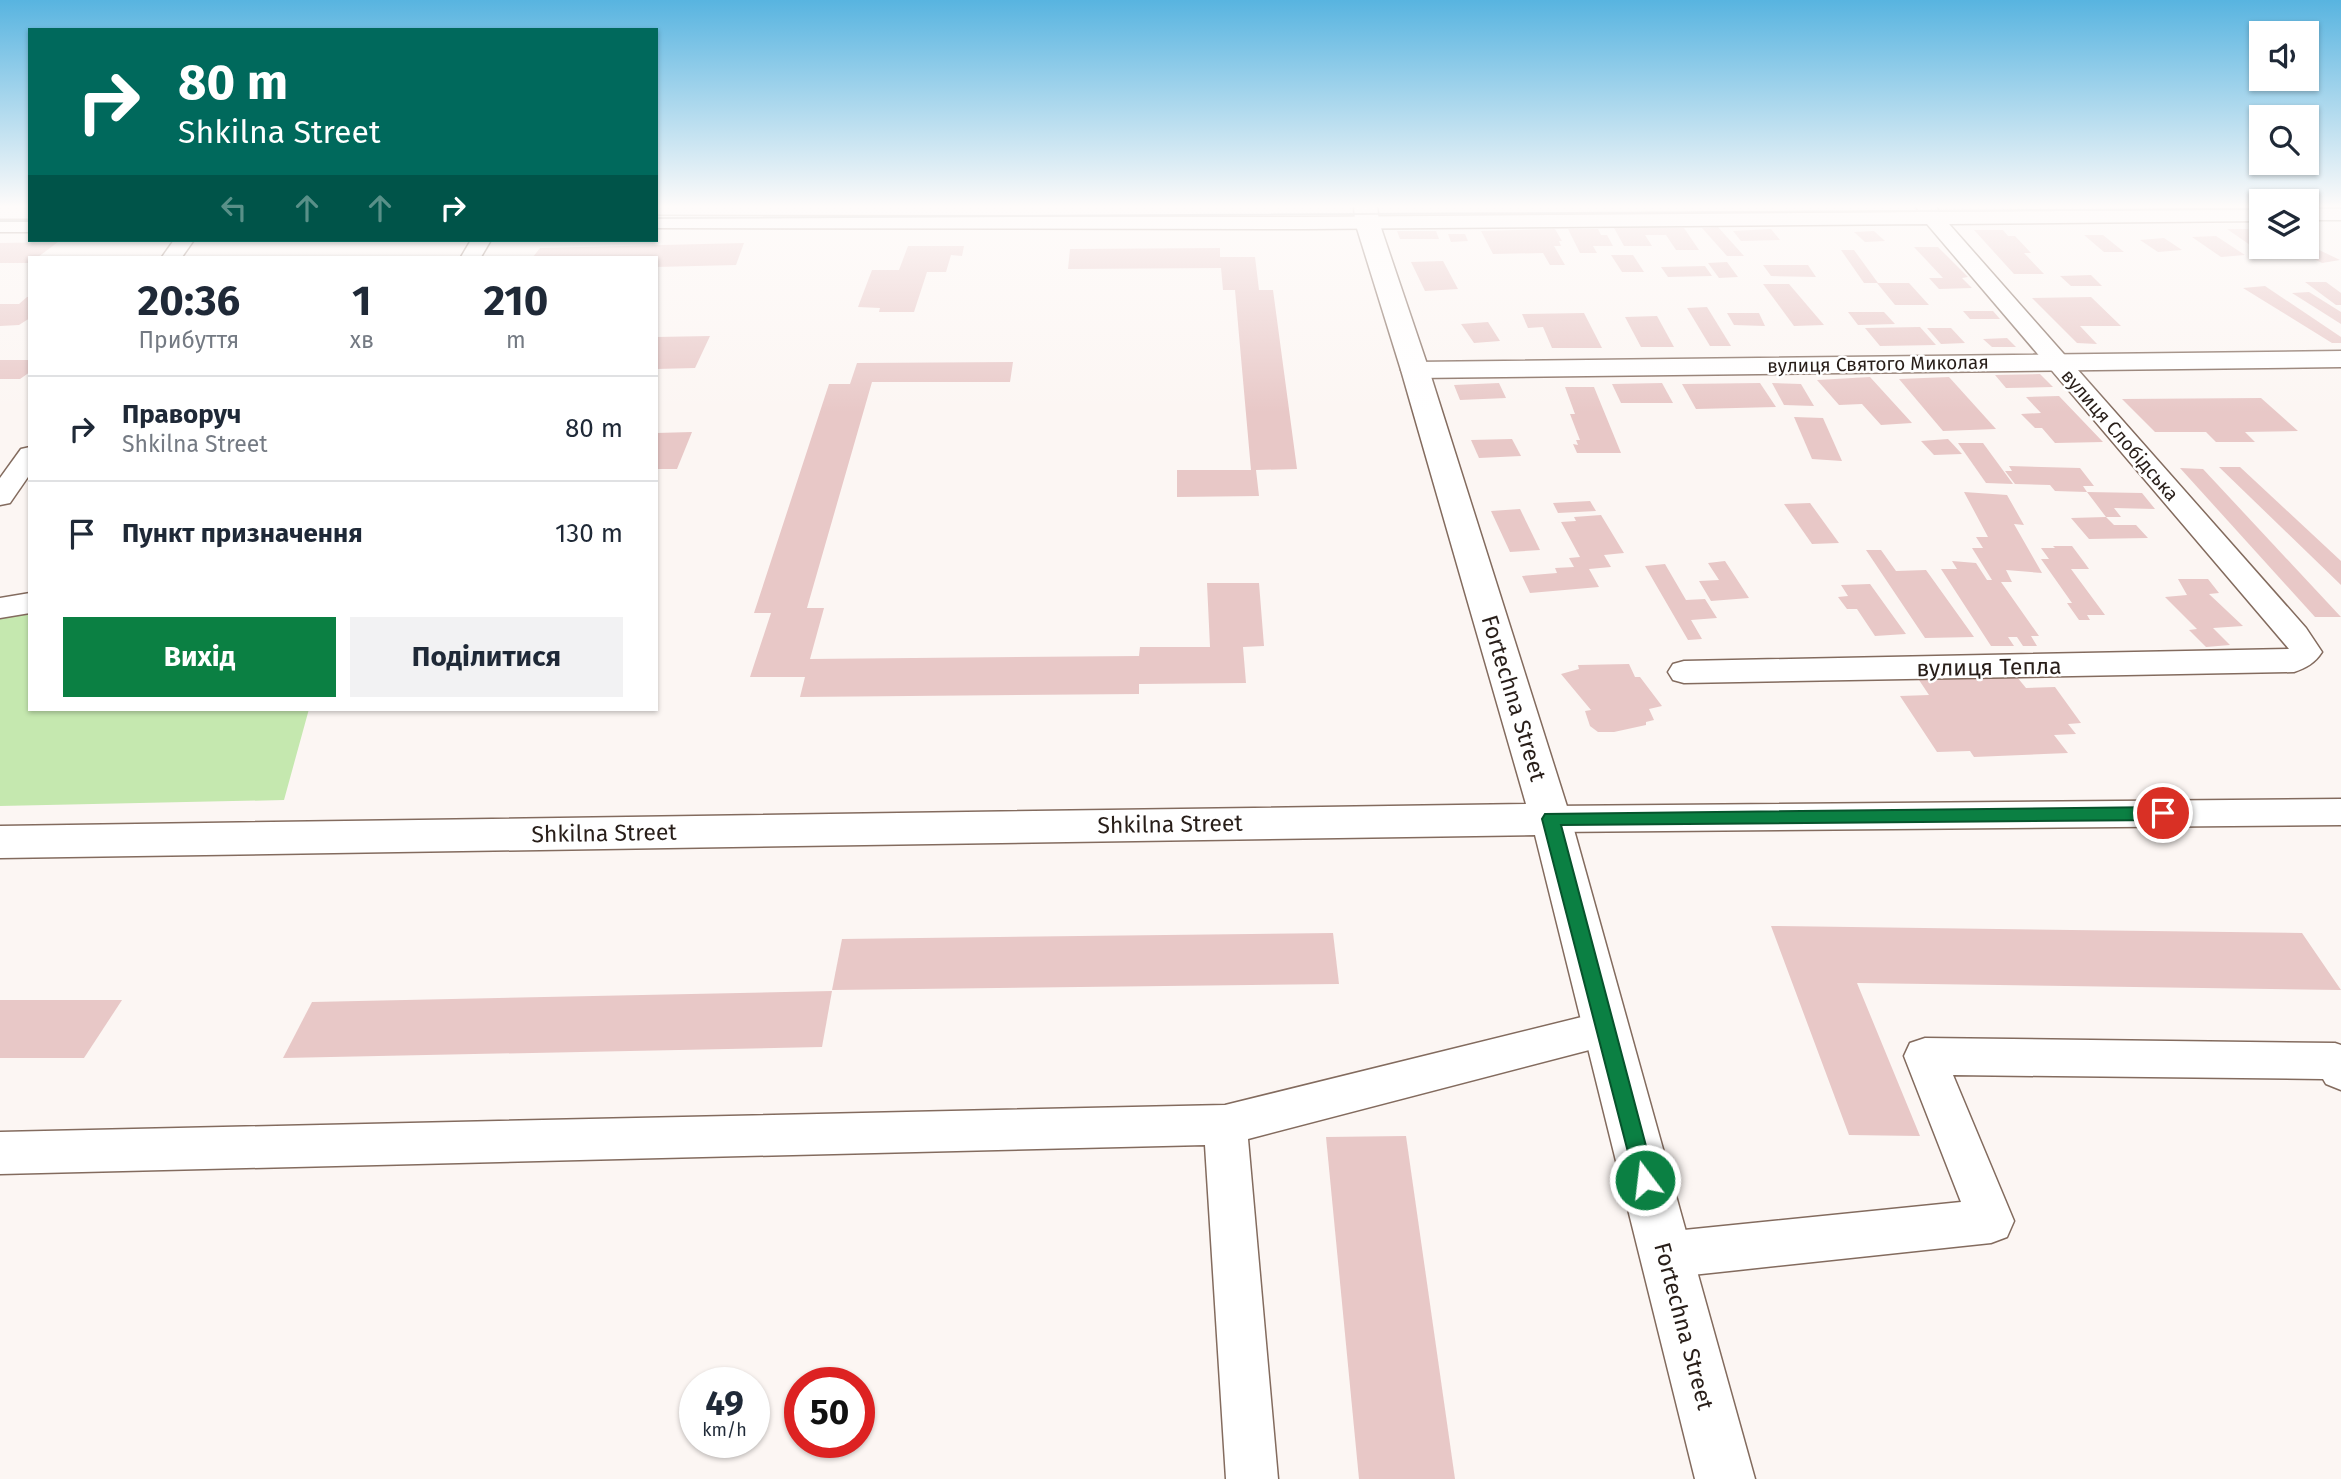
<!DOCTYPE html>
<html lang="uk">
<meta charset="utf-8">
<style>
:root{--surface:#fff;--page:#f2f2f3;--text:#1f2937;--muted:#747a83;--line:#e0e1e3;--accent:#0b8043}
body{margin:0;font-family:"Fira Sans",sans-serif;background:var(--page);color:var(--text);height:100vh;display:flex;flex-direction:column;font-size:26px;white-space:nowrap}
*{box-sizing:border-box;margin:0}
p{font-size:23px;color:var(--muted)}
.icon{flex:none;width:38px;height:38px;fill:none;stroke:currentColor;stroke-width:2;stroke-linecap:round;stroke-linejoin:round}
.map{position:relative;flex:1;overflow:hidden}
.details{position:absolute;left:28px;top:256px;width:630px;height:455px;display:flex;flex-direction:column;background:var(--surface);border-radius:0px;box-shadow:0 2px 5px #0004}
.details>*{flex:none}
.hud{position:absolute;left:28px;top:28px;width:630px;height:214px;border-radius:0px;box-shadow:0 2px 5px #0004;background:#00695c;color:#fff;overflow:hidden}
.buttons{position:absolute;left:2249px;top:21px;display:grid;gap:14px}
.buttons a{display:grid;place-items:center;width:70px;height:70px;border-radius:0px;background:var(--surface);box-shadow:0 2px 5px #0004;font-size:35px}
.speed{position:absolute;left:679px;top:1367px;display:flex;gap:14px;font-size:35px;font-weight:700;text-align:center}
.speed>*{display:grid;place-content:center;width:91px;height:91px;border-radius:50%;background:var(--surface);box-shadow:0 2px 5px #0004;line-height:1}
.speed small{font-size:18px;font-weight:400}
.speed .limit{border:10px solid #d22;background:#fff;color:#111}
.pin{position:absolute;display:grid;place-items:center;width:60px;height:60px;color:#fff;margin:-30px;border:4px solid #fff;border-radius:50%;box-shadow:0 2px 7px #0007}
.me{position:absolute;width:77px;margin:-38px;rotate:345deg;stroke-linejoin:round;filter:drop-shadow(0 0 5px #0008)}
.turn{display:flex;align-items:center;gap:24px;height:147px;padding:0 35px;font-size:32px}
.turn .icon{width:91px;height:91px;stroke-width:2.5}
.turn b{display:block;font-size:49px;line-height:60px}
.lanes{display:flex;align-items:center;height:66px;padding:0 35px;background:#0003;justify-content:center;gap:35px;direction:ltr}
.lanes .off{opacity:.35}
.eta{display:flex;justify-content:space-evenly;align-items:center;height:119px;text-align:center}
.eta b{font-size:42px;font-weight:700;line-height:49px}
.primary-button{display:flex;gap:14px;margin-top:auto;padding:14px 35px}
.primary-button a{flex:1;height:80px;border-radius:0px;background:var(--accent);color:#fff;font-size:28px;font-weight:700;line-height:80px;text-align:center}
.primary-button a+a{background:var(--page);color:var(--text)}
ul{padding:0;list-style:none}
li{display:flex;align-items:center;gap:21px;height:105px;padding:0 35px;border-top:2px solid var(--line)}
li div{flex:1}
li b{display:block;font-size:26px}
li em{font-style:normal}
.map>svg:first-child{display:block}
.green{fill:#c5e8af}
.building{fill:#e8c8c7}
.lines{fill:none;stroke-linecap:round;stroke-linejoin:round}
.minor-casing{stroke:#836b5e;stroke-width:3}
.tertiary-casing{stroke:#836b5e;stroke-width:3}
.secondary-casing{stroke:#836b5e;stroke-width:3}
.minor{fill:#fff;fill-rule:evenodd}
.tertiary{fill:#fff;fill-rule:evenodd}
.secondary{fill:#fff;fill-rule:evenodd}
.tram{stroke:#78706b;stroke-width:2}
.route{fill:#0b8043;stroke:#07532c;stroke-width:2}
.labels{text-anchor:middle;dominant-baseline:central;stroke-width:5;stroke-linejoin:round;paint-order:stroke}
.far-street-label{font-size:19px;fill:#281e19;stroke:#fff}
.street-label{font-size:23px;fill:#281e19;stroke:#fff}
</style>
<div class="map">
<svg width="2341" height="1479" viewBox="0 0 2341 1479">
<rect width="100%" height="100%" fill="#fcf6f3"/>
<polygon class="green" points="30,613 30,709 309,709 284,800 0,806 0,617"/>
<g class="building">
<polygon points="1718,227 1744,256 1727,256 1702,228"/>
<polygon points="1614,228 1684,228 1699,250 1676,250 1666,235 1645,235 1652,246 1624,246"/>
<polygon points="1555,229 1562,241 1559,241 1561,246 1554,246 1565,265 1550,265 1543,253 1493,254 1481,231"/>
<polygon points="1568,229 1598,229 1601,235 1607,235 1613,246 1593,246 1597,253 1580,253"/>
<polygon points="1771,229 1780,240 1741,241 1733,231"/>
<polygon points="2227,229 2248,229 2261,237 2261,247 2275,247 2288,255 2266,256"/>
<polygon points="1974,230 2003,230 2008,236 2015,236 2031,253 2024,253 2044,274 2014,274"/>
<polygon points="1397,231 1436,231 1439,239 1400,239"/>
<polygon points="1874,231 1885,241 1865,242 1854,232"/>
<polygon points="1448,234 1465,234 1468,241 1451,242"/>
<polygon points="2084,235 2103,235 2124,252 2104,252"/>
<polygon points="2216,236 2245,255 2221,257 2192,237"/>
<polygon points="2164,238 2182,250 2158,252 2140,240"/>
<polygon points="58,242 38,257 30,257 30,263 0,263 0,243"/>
<polygon points="744,243 736,265 656,267 656,257 533,257 540,248"/>
<polygon points="908,246 964,246 962,256 951,255 946,272 927,272 914,312 879,312 880,308 858,307 872,270 899,270"/>
<polygon points="1914,247 1938,247 1968,277 1962,278 1972,288 1939,289 1929,278 1943,278"/>
<polygon points="1220,248 1220,257 1255,257 1259,290 1273,290 1297,469 1256,470 1259,496 1177,497 1177,470 1251,470 1235,290 1223,290 1221,268 1068,269 1070,249"/>
<polygon points="2315,248 2340,260 2322,263 2298,251"/>
<polygon points="1841,250 1854,250 1878,283 1864,283"/>
<polygon points="1611,255 1633,255 1644,272 1622,272"/>
<polygon points="1443,261 1458,289 1425,291 1411,262"/>
<polygon points="1727,262 1738,277 1719,278 1708,263"/>
<polygon points="1763,265 1808,265 1816,277 1771,276"/>
<polygon points="1705,266 1712,276 1668,277 1661,267"/>
<polygon points="2091,275 2102,286 2071,286 2060,276"/>
<polygon points="2305,282 2326,282 2341,293 2341,305 2336,305"/>
<polygon points="1877,283 1909,283 1929,305 1895,305"/>
<polygon points="1763,284 1789,284 1824,325 1794,326"/>
<polygon points="2265,286 2341,337 2341,343 2332,343 2243,288"/>
<polygon points="2309,292 2341,312 2341,324 2292,293"/>
<polygon points="27,297 30,297 30,318 19,325 0,326 0,304 19,304"/>
<polygon points="2091,297 2121,326 2080,326 2097,344 2077,343 2032,298"/>
<polygon points="1707,307 1731,346 1710,346 1687,308"/>
<polygon points="1963,311 1993,311 2000,319 1970,319"/>
<polygon points="1848,312 1884,312 1895,324 1858,325"/>
<polygon points="1584,313 1602,348 1552,348 1543,327 1528,328 1522,314"/>
<polygon points="1727,313 1759,313 1765,326 1734,325"/>
<polygon points="1657,316 1674,347 1641,347 1625,317"/>
<polygon points="1488,322 1500,341 1474,343 1461,324"/>
<polygon points="1920,327 1936,345 1880,346 1865,328"/>
<polygon points="1927,328 1951,328 1965,343 1941,344"/>
<polygon points="710,336 695,368 656,369 656,337"/>
<polygon points="2007,338 2016,347 1992,347 1983,339"/>
<polygon points="0,360 30,360 30,372 20,379 0,379"/>
<polygon points="1013,362 1010,382 872,382 807,608 824,608 810,659 1139,656 1140,647 1210,647 1207,583 1259,583 1264,646 1243,647 1246,683 1139,684 1139,694 800,697 805,677 750,677 771,613 754,613 829,384 850,384 857,363"/>
<polygon points="2040,374 2053,387 2006,388 1995,375"/>
<polygon points="1870,377 1912,423 1881,425 1862,404 1839,405 1817,380"/>
<polygon points="1949,377 1996,429 1943,431 1899,379"/>
<polygon points="1499,383 1506,398 1460,400 1454,385"/>
<polygon points="1662,383 1673,403 1621,403 1612,384"/>
<polygon points="1760,383 1776,407 1696,409 1682,384"/>
<polygon points="1772,383 1801,384 1814,406 1784,405"/>
<polygon points="1565,387 1594,387 1621,453 1577,453 1573,444 1578,445 1576,440 1580,440 1570,414 1575,414"/>
<polygon points="2059,396 2103,442 2055,443 2042,428 2035,428 2021,414 2041,413 2026,397"/>
<polygon points="2261,398 2298,431 2245,432 2255,442 2216,442 2206,432 2155,432 2122,399"/>
<polygon points="1794,417 1823,418 1842,461 1812,459"/>
<polygon points="692,432 677,469 656,469 656,433"/>
<polygon points="1512,439 1521,456 1479,458 1471,440"/>
<polygon points="1948,439 1962,454 1934,455 1921,441"/>
<polygon points="1958,443 1983,443 2013,484 1986,483"/>
<polygon points="2009,466 2080,468 2094,486 2083,486 2087,492 2055,491 2050,485 2015,484 2005,471 2012,471"/>
<polygon points="2219,467 2240,467 2341,561 2341,585"/>
<polygon points="2180,468 2203,469 2341,617 2315,617"/>
<polygon points="1964,492 2007,495 2024,525 2014,524 2042,573 2006,570 2012,582 2001,582 2039,636 2031,636 2037,646 2023,646 2017,637 2008,637 2014,646 1991,646 1941,569 1957,569 1952,561 1976,563 1987,580 1992,580 1972,548 1983,548 1976,537 1988,537"/>
<polygon points="2087,492 2142,493 2155,509 2114,508 2121,517 2106,517 2114,525 2136,525 2148,538 2089,539 2071,518 2106,517"/>
<polygon points="1590,501 1596,511 1558,513 1553,503"/>
<polygon points="1810,503 1839,543 1812,544 1784,504"/>
<polygon points="1520,509 1540,550 1510,552 1491,511"/>
<polygon points="1601,515 1624,553 1604,555 1611,567 1589,569 1599,587 1530,593 1522,576 1557,573 1555,568 1574,567 1569,558 1580,557 1561,522 1576,521 1574,517"/>
<polygon points="2053,546 2072,546 2084,562 2089,569 2071,569 2105,615 2087,615 2090,620 2079,620 2067,603 2072,603 2041,559 2049,559 2041,548 2055,548"/>
<polygon points="1866,550 1881,550 1896,571 1926,570 1974,637 1925,638"/>
<polygon points="1725,561 1749,598 1711,601 1699,581 1719,580 1708,563"/>
<polygon points="1665,564 1686,600 1705,599 1717,618 1691,620 1702,639 1688,640 1645,566"/>
<polygon points="2178,579 2208,579 2219,593 2209,594 2243,626 2213,628 2230,645 2206,647 2189,630 2197,629 2165,597 2187,595"/>
<polygon points="1870,584 1906,634 1875,636 1857,609 1847,609 1838,597 1848,596 1841,585"/>
<polygon points="1629,664 1635,677 1640,677 1662,706 1649,709 1654,720 1646,722 1646,725 1614,732 1598,732 1590,726 1585,711 1591,710 1561,674 1579,669 1578,665"/>
<polygon points="2017,677 2026,688 2055,687 2081,723 2068,724 2076,734 2054,735 2068,753 1974,757 1970,751 1937,752 1900,696 1929,695 1919,680"/>
<polygon points="1771,926 2302,933 2341,990 1857,983 1920,1136 1849,1135"/>
<polygon points="1333,933 1339,984 832,990 842,939"/>
<polygon points="832,991 822,1047 283,1058 312,1002"/>
<polygon points="0,1000 122,1000 84,1058 0,1058"/>
<polygon points="1406,1136 1455,1479 1359,1479 1326,1137"/>
</g>
<g class="lines">
<g class="minor-casing">
<g id="minor">
<path d="M1916,206H1936L1939,212L2261,209V221L1949,224L2306,628L2322,652C2315,663 2306,668 2294,672L1684,683L1673,680L1668,672L1673,664L1684,661L2289,649L1927,224L1306,229L656,228V216L1306,217L1919,212Z"/>
<rect x="2306" y="208" width="35" height="12"/>
<rect x="0" y="220" width="30" height="12"/>
<polygon points="174,240 194,240 182,257 162,257"/>
<polygon points="471,240 491,240 481,257 461,257"/>
<polygon points="30,447 30,474 10,503 0,505 0,478 21,449"/>
<polygon points="30,593 30,613 0,618 0,598"/>
<polygon points="2341,799 2341,825 1551,832 1539,828 1533,819 1539,810 1551,806"/>
<polygon points="1606,1011 1620,1016 1626,1029 1620,1042 1248,1139 1278,1479 1226,1479 1205,1145 0,1174 0,1132 1225,1105"/>
<polygon points="1925,1038 2335,1043 2341,1045 2341,1090 2326,1084 2323,1079 1953,1075 2014,1221 2007,1237 1991,1243 1664,1278 1648,1271 1641,1255 1648,1239 1664,1232 1961,1202 1904,1056 1910,1043"/>
</g>
</g>
<g class="tertiary-casing">
<polygon id="tertiary" points="2341,351 2341,367 1415,378 1405,376 1401,370 1405,364 1415,362"/>
</g>
<g class="secondary-casing">
<polygon id="secondary" points="1354,206 1377,206 1379,222 1429,370 1571,819 1755,1479 1695,1479 1535,835 0,858 0,826 1526,804 1401,370 1355,222"/>
</g>
<use href="#minor" class="minor"/>
<use href="#tertiary" class="tertiary"/>
<use href="#secondary" class="secondary"/>
<g class="tram">
<polyline points="2306,208 2341,208"/>
<polyline points="656,218 2261,209"/>
<polyline points="0,221 30,221"/>
</g>
</g>
<linearGradient id="sky" x2="0" y2="1"><stop stop-color="#58b4e0"/><stop offset="0.5" stop-color="#fefbfa"/><stop offset="1" stop-color="#fefbfa" stop-opacity="0"/></linearGradient>
<rect width="2341" height="413" fill="url(#sky)"/>
<polygon class="route" points="2163,807 2169,809 2171,813 2169,818 2163,820 1561,825 1655,1180 1652,1187 1645,1190 1637,1187 1542,819 1545,814"/>
<g class="labels">
<g class="far-street-label">
<text transform="translate(1878 364) rotate(-1)">вулиця Святого Миколая</text>
<text transform="translate(2120 435) rotate(49)">вулиця Слобідська</text>
</g>
<g class="street-label">
<text transform="translate(1989 667) rotate(-1)">вулиця Тепла</text>
<text transform="translate(1514 698) rotate(73)">Fortechna Street</text>
<text transform="translate(1170 824) rotate(-1)">Shkilna Street</text>
<text transform="translate(604 833) rotate(-1)">Shkilna Street</text>
<text transform="translate(1684 1326) rotate(75)">Fortechna Street</text>
</g>
</g>
</svg>
<div class="buttons">
<a><svg class="icon" aria-label="sound" viewBox="0 0 24 24"><path d="M4 9h4l5-4v14l-5-4H4zM17 9q2 3 0 6"/></svg></a>
<a><svg class="icon" aria-label="search" viewBox="0 0 24 24"><circle cx="10" cy="10" r="6"/><path d="M15 15l6 6"/></svg></a>
<a><svg class="icon" aria-label="layers" viewBox="0 0 24 24"><path d="M12 4l9 5-9 5-9-5zM3 14l9 5 9-5"/></svg></a>
</div>
<div class="speed"><div>49<small>km/h</small></div><div class="limit">50</div></div>
<div class="pin" style="left:2163px;top:813px;background:#d93025"><svg class="icon" aria-label="arrive" viewBox="0 0 24 24"><path d="M6 21V4h12l-3 4 3 4H6"/></svg></div>
<svg class="me" style="left:1645px;top:1180px" viewBox="-20 -20 40 40"><circle r="17" fill="#0b8043" stroke="#fff" stroke-width="3"/><path d="M0-11L8 9 0 5-8 9z" fill="#fff"/></svg>
<div class="hud">
<div class="turn"><svg class="icon" aria-label="right" viewBox="0 0 24 24"><path d="M7 20v-9h11M14 6l5 5-5 5"/></svg><div><b>80 m</b>Shkilna Street</div></div>
<div class="lanes"><svg class="icon off" aria-label="left" viewBox="0 0 24 24"><path d="M17 20v-9H6M10 6l-5 5 5 5"/></svg><svg class="icon off" aria-label="ahead" viewBox="0 0 24 24"><path d="M12 20V5M6 11l6-6 6 6"/></svg><svg class="icon off" aria-label="ahead" viewBox="0 0 24 24"><path d="M12 20V5M6 11l6-6 6 6"/></svg><svg class="icon" aria-label="right" viewBox="0 0 24 24"><path d="M7 20v-9h11M14 6l5 5-5 5"/></svg></div>
</div>
<section class="details">
<div class="eta">
<div><b>20:36</b><p>Прибуття</p></div>
<div><b>1</b><p>хв</p></div>
<div><b>210</b><p>m</p></div>
</div>
<ul>
<li><svg class="icon" aria-label="right" viewBox="0 0 24 24"><path d="M7 20v-9h11M14 6l5 5-5 5"/></svg><div><b>Праворуч</b><p>Shkilna Street</p></div><em>80 m</em></li>
<li><svg class="icon" aria-label="arrive" viewBox="0 0 24 24"><path d="M6 21V4h12l-3 4 3 4H6"/></svg><div><b>Пункт призначення</b></div><em>130 m</em></li>
</ul>
<div class="primary-button"><a>Вихід</a><a>Поділитися</a></div>
</section>
</div>
